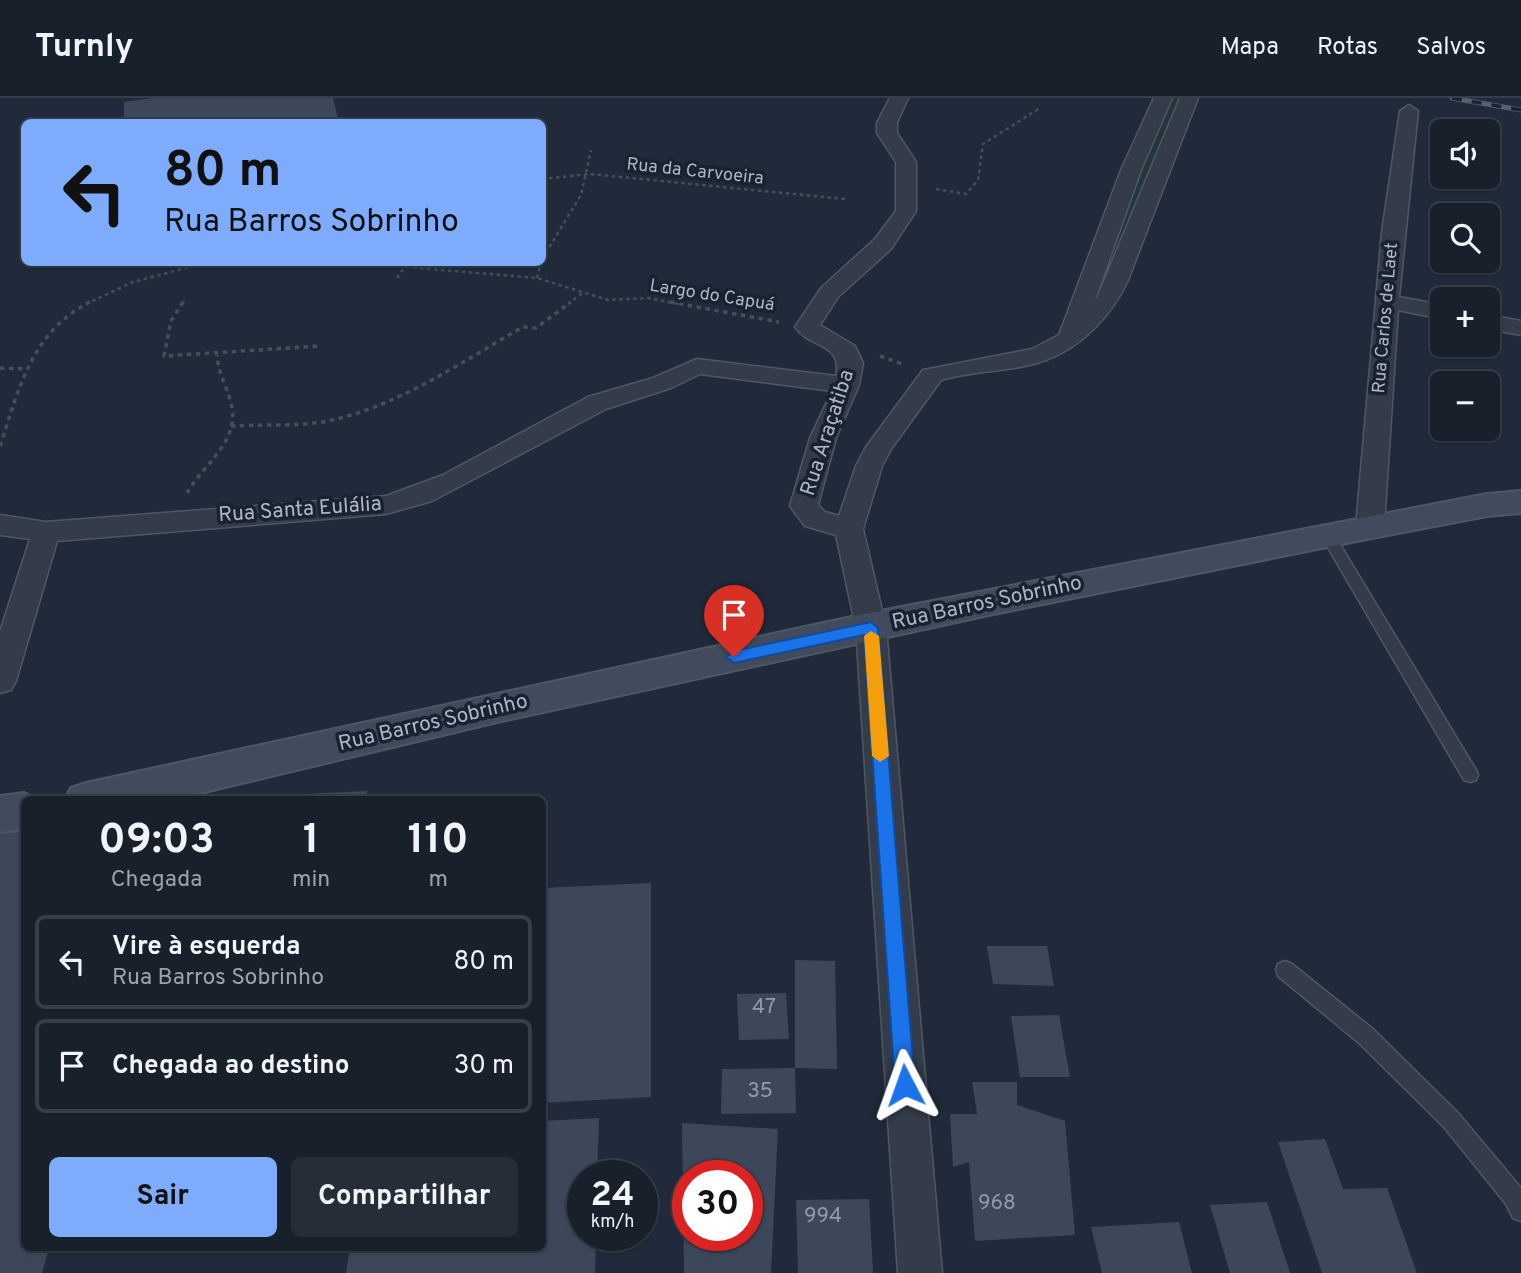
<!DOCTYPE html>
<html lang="pt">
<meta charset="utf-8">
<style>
:root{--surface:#18202c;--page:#252d38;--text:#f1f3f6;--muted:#9fa3a9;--line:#363e48;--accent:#7eabfc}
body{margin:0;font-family:Overpass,sans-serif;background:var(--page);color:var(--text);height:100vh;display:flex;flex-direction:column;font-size:26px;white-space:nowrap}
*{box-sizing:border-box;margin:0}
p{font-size:23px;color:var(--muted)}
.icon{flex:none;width:38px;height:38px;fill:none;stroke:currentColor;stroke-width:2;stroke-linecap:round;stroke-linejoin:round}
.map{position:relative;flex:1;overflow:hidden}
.details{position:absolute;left:21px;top:698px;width:525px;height:455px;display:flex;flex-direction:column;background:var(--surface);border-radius:10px;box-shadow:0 2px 5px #0004,0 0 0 2px var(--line)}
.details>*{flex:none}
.banner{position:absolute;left:21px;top:21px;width:525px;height:147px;border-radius:10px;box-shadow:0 2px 5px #0004,0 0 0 2px var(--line);background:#7eabfc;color:#111;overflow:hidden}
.tools{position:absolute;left:1430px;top:21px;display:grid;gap:14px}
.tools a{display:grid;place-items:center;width:70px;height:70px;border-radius:10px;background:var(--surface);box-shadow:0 2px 5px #0004,0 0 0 2px var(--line);font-size:35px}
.speed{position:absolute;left:567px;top:1062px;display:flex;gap:14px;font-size:35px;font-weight:700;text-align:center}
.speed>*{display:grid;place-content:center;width:91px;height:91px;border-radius:50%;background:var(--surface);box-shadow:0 2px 5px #0004,0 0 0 2px var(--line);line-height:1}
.speed small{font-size:18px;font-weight:400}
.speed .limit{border:10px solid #d22;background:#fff;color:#111}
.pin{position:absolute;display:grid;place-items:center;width:60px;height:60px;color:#fff;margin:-72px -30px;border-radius:50% 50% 50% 0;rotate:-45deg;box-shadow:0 0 7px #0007}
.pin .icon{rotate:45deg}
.me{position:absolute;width:77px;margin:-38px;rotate:356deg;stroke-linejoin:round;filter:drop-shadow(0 0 5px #0008)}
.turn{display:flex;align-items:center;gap:24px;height:147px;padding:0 28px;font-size:32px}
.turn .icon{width:91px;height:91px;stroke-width:2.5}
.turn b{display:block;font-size:49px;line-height:60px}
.eta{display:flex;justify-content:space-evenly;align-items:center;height:119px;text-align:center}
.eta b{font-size:42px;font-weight:700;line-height:49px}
.cta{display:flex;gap:14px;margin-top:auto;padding:14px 28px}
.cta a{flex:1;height:80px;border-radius:10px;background:var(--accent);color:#111;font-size:28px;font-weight:700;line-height:80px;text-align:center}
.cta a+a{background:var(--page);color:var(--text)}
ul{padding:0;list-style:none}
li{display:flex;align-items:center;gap:21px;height:94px;margin:0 14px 10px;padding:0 14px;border:4px solid var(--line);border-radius:10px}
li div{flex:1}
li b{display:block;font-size:26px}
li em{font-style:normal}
header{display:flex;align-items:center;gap:42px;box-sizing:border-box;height:98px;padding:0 35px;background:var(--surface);border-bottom:2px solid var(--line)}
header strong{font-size:33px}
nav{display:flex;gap:38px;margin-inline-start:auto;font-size:24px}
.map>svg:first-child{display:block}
.green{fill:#22373b}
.building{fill:#3c485a;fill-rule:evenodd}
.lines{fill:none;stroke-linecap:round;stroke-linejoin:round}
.lane-casing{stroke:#4f5765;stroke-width:3}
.street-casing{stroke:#4f5765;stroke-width:3}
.secondary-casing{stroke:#4f5765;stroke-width:4}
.path-far1{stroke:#3d5355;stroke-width:2.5;stroke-dasharray:3.5 3.5;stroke-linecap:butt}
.path{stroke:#3d5355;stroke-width:3.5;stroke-dasharray:4.5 4.5;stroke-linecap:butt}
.lane{fill:#343c4a;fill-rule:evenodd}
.street{fill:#343c4a;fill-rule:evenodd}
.secondary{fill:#424b5d;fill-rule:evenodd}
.rail-casing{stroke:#566071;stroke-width:5}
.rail{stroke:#19222f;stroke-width:3.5;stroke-dasharray:10;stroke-linecap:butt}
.route{fill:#1a73e8;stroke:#114b97;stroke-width:2}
.slow{fill:#f59e0b}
.labels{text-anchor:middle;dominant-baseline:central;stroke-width:7;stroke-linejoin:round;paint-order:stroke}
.far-street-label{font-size:18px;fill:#afb7c7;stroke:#19222f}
.street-label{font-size:21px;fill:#afb7c7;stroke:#19222f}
.near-number-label{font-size:21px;fill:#929bac}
</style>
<header>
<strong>Turnly</strong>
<nav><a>Mapa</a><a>Rotas</a><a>Salvos</a></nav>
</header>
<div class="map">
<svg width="1521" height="1175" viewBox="0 0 1521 1175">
<rect width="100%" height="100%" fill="#202a3a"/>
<polygon class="green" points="1171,0 1182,0 1099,196 1089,199 1082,195"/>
<g class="building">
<polygon points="153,0 333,0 339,24 124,24 124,4"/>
<polygon points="367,693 366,702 222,702 222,700"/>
<polygon points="24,731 24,1150 49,1150 42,1175 0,1175 0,735"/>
<polygon points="651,785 651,999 542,1005 542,790"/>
<polygon points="987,848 1047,848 1054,888 993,886"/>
<polygon points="795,862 835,863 837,971 795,970"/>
<polygon points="786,895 789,941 739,942 737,896"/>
<polygon points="1059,917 1070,979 1020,979 1011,918"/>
<polygon points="795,970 796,1015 721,1016 722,971"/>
<polygon points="972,984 1017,984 1017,1007 1065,1023 1075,1137 975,1143 969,1064 953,1069 950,1016 977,1016"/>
<polygon points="599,1020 597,1078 583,1078 583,1138 596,1138 595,1175 346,1175 350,1150 542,1150 542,1023"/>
<path d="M682,1025L778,1031L771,1175H684ZM688,1078H747V1138H688Z"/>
<polygon points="1325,1041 1343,1091 1387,1090 1417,1175 1322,1175 1278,1044"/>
<polygon points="869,1101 873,1175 798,1175 796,1102"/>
<polygon points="1267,1104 1290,1175 1230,1175 1210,1107"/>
<polygon points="1179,1124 1192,1175 1102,1175 1091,1129"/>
</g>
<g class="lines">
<g class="lane-casing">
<g id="lane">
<polygon points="1327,431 1332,433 1476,672 1478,677 1476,682 1470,684 1464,682 1320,436"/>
<polygon points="1285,863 1292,866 1373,931 1458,1015 1521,1090 1521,1123 1513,1120 1506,1106 1444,1029 1359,945 1278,878 1276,872 1278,866"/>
</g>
</g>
<g class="street-casing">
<g id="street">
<path d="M890,0H908L897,25V35L916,64V113L891,151L838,199L820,227L855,248L863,265L859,287L836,340L818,407L825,414L839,418L856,368L866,349L923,272L1032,251L1059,237L1121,72L1154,0H1172L1141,72L1095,202L1097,200L1180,0H1198L1128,182C1112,217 1082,249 1046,262C1013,274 975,272 941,282L891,351L882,368L863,431L886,530L942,1175H898L856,530L836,437L805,428L790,408L810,340L832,293L700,276L671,290L606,311L432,403L386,416L57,443L16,583L11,592L0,595V534L30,441L0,437V417L46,424L386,398L443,377L588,299L653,280L697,261L836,278C843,244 810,251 795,229L821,190L875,141L896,113V64L877,35V25Z"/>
<polygon points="1409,7 1418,13 1399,199 1442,207 1442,221 1398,212 1384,428 1380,435 1370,438 1360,435 1356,428 1382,134 1400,13"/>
<polygon points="1488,217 1521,223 1521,237 1488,231"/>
</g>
</g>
<g class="secondary-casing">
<g id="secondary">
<polygon points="1521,393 1521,415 1487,418 1362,442 989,517 493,625 171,702 65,702 71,690 86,685 865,516 1487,396"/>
<polygon points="24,695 39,702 24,702 24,731 0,734 0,698"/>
</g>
</g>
<g class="path-far1">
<polyline points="542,81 590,76 845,101"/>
<polyline points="936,91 966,96 978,82 983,46 1040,10"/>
<polyline points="542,161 581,97 591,52"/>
<polyline points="406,169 537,180 608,202 648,200 679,206"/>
<polyline points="397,180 408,164"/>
<polyline points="537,180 541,164"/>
<polyline points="86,206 133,184 209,164"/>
<polyline points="182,206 186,200"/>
<polyline points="568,206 584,194"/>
</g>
<g class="path">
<polyline points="183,204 171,223 164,258 320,248"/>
<polyline points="670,204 779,224"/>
<polyline points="880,258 905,267"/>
<polyline points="0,270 27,271"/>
<path d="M231,328C262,326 298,329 328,323C399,308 461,264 523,229L536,230L571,204"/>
<path d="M0,348C19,291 31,234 90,204"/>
<path d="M187,395C202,368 238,345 232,310C229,292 218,276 217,257"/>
</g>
<use href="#lane" class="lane"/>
<use href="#street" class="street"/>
<use href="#secondary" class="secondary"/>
<g class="rail-casing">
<polyline id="rail" points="1452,0 1521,12"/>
</g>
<use href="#rail" class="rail"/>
</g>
<polygon class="route" points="871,524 878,530 915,987 912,994 905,997 898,994 895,987 864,537 734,565 726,559 734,553"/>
<polygon class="slow" points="871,533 879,538 889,658 880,664 872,658 864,538"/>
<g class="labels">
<g class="far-street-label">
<text transform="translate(695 74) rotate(6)">Rua da Carvoeira</text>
<text transform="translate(712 198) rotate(9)">Largo do Capuá</text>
<text transform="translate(1386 220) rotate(-85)">Rua Carlos de Laet</text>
</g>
<g class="street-label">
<text transform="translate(828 335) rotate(-72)">Rua Araçatiba</text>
<text transform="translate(300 412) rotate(-4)">Rua Santa Eulália</text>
<text transform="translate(987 505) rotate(-12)">Rua Barros Sobrinho</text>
<text transform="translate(433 625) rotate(-13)">Rua Barros Sobrinho</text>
</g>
<g class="near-number-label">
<text x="764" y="909">47</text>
<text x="760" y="993">35</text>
<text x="997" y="1105">968</text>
<text x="823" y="1118">994</text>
</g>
</g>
</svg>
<div class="tools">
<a><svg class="icon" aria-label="sound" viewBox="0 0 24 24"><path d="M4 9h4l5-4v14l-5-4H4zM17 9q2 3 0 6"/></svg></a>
<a><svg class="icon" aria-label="search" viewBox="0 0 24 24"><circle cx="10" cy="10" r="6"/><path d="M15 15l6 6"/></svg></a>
<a>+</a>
<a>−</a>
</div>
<div class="speed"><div>24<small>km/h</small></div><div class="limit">30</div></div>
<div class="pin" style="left:734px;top:559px;background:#d93025"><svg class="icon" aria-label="arrive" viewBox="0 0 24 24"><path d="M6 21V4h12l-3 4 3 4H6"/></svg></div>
<svg class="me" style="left:905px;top:987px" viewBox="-20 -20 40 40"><path d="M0-17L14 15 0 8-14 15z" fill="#1a73e8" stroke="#fff" stroke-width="4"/></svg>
<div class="banner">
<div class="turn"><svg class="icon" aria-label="left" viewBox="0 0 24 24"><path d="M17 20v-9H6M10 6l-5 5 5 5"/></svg><div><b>80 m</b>Rua Barros Sobrinho</div></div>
</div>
<section class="details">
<div class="eta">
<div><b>09:03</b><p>Chegada</p></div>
<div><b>1</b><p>min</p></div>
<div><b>110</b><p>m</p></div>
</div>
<ul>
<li><svg class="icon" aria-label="left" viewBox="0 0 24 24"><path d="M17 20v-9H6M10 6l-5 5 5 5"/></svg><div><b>Vire à esquerda</b><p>Rua Barros Sobrinho</p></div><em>80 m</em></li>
<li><svg class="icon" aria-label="arrive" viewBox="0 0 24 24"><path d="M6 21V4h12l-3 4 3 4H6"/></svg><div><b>Chegada ao destino</b></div><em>30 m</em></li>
</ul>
<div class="cta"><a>Sair</a><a>Compartilhar</a></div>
</section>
</div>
